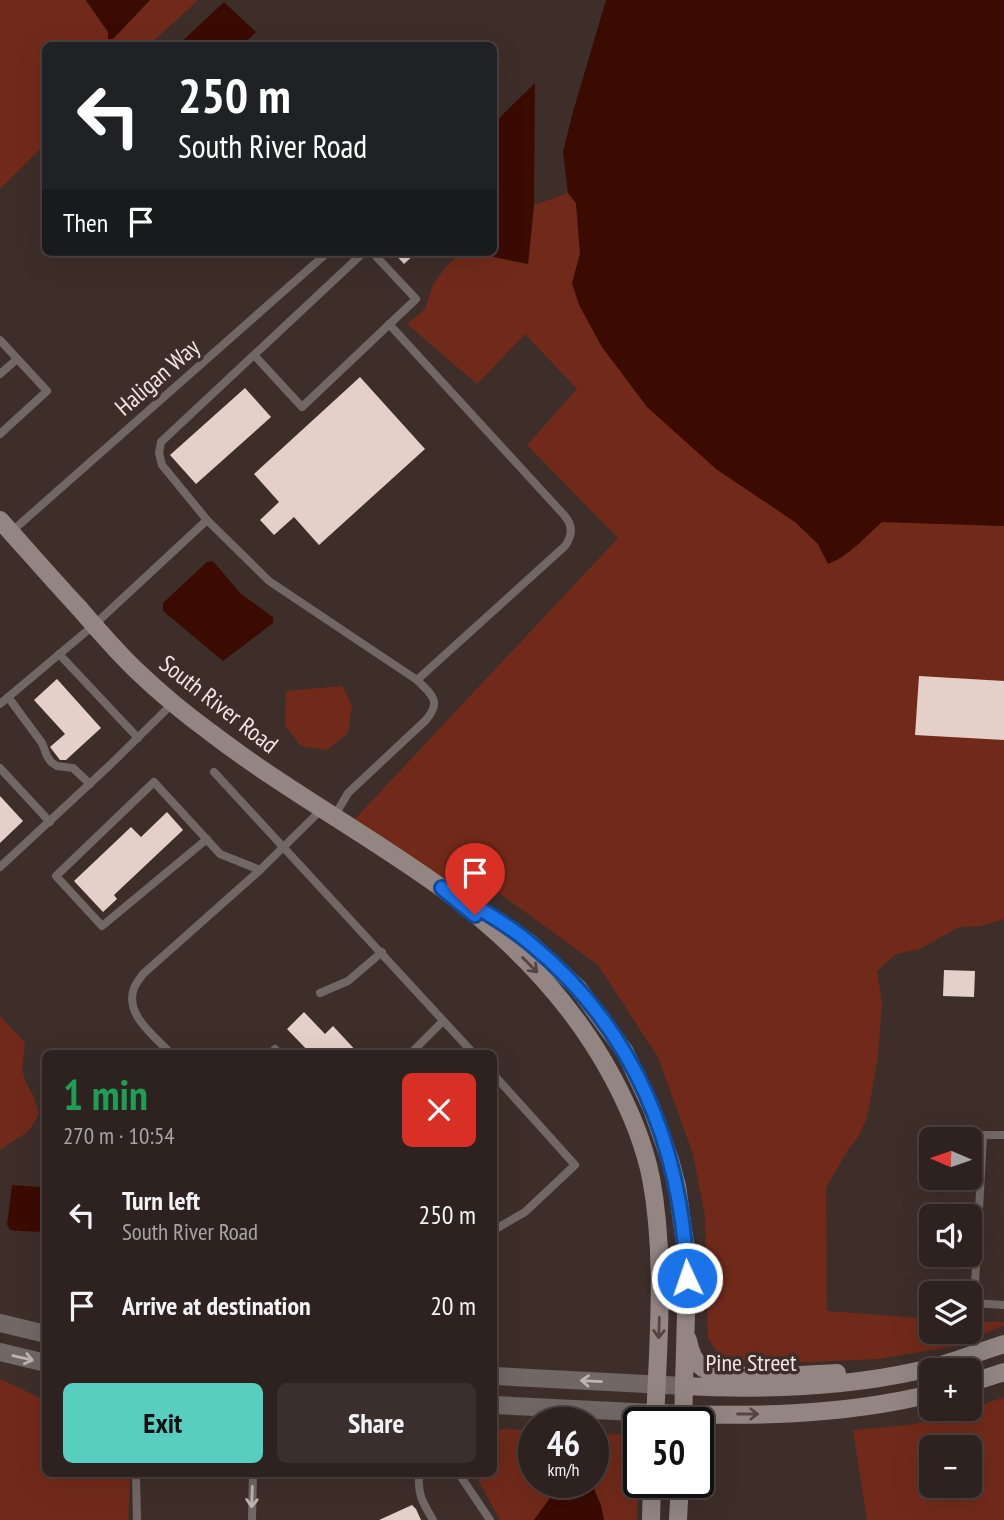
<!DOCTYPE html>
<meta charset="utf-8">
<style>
:root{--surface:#2e2220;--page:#3a2f2d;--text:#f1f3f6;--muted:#a7a4a5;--line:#493f3e;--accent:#58cec0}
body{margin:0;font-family:"PT Sans Narrow",sans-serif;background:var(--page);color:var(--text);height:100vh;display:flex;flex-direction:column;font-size:26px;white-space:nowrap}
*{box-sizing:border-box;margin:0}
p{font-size:23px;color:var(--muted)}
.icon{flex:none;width:38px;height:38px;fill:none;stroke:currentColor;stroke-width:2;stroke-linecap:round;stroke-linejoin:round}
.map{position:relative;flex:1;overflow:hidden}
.side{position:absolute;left:42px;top:1050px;width:455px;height:427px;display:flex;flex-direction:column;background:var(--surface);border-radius:10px;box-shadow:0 7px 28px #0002,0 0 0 2px var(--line)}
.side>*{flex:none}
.hud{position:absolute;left:42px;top:42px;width:455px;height:214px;border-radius:10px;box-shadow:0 7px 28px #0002,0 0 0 2px var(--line);background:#202124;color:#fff;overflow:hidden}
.needle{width:46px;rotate:272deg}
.fabs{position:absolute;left:919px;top:1127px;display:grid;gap:14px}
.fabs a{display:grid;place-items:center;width:63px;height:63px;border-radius:10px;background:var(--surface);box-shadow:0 7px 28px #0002,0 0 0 2px var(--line);font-size:35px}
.speed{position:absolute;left:518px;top:1407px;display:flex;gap:14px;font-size:35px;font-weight:700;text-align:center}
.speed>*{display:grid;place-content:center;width:91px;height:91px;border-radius:50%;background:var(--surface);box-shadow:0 7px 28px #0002,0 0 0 2px var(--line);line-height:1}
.speed small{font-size:18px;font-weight:400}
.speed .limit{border:4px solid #111;border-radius:10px;background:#fff;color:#111}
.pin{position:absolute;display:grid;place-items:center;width:60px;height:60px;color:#fff;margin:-72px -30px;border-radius:50% 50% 50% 0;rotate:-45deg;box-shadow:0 0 7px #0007}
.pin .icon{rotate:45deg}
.me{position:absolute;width:77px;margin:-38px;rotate:357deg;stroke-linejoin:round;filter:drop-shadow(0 0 5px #0008)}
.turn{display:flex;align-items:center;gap:24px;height:147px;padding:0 21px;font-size:32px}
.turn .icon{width:91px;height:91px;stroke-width:2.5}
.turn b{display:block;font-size:49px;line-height:60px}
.then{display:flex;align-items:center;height:66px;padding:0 21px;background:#0003;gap:14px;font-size:26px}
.round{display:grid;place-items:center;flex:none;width:74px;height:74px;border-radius:10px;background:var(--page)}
.summary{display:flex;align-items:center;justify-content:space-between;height:119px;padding:0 21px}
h1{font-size:42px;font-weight:700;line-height:52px;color:#1e9e55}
.cta{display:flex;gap:14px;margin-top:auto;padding:14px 21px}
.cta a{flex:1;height:80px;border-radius:10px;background:var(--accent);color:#111;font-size:28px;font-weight:700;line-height:80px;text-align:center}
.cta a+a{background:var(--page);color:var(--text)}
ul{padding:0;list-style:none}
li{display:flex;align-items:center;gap:21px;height:91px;padding:0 21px}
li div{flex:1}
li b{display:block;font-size:26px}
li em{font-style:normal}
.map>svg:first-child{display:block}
.green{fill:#712a1a;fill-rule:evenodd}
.water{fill:#3b0b02}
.building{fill:#e4cfc9}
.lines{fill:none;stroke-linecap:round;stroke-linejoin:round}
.service{stroke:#716866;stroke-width:8}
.tertiary{stroke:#716866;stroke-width:18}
.secondary{stroke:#938682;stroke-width:18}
.oneway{stroke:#534440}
.oneway2{stroke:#beb4b1}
.route-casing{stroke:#114b97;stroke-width:18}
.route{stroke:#1a73e8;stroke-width:12}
.labels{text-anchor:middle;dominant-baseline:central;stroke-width:7;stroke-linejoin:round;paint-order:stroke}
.street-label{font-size:24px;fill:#f1e6e3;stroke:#3e2e2a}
</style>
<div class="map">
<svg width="1004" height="1520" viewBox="0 0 1004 1520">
<rect width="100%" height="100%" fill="#3e2e2a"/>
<g class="green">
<polygon points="0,0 85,0 108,32 108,39 113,39 150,0 198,0 149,45 46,46 45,144 0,189"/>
<polygon points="568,193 576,203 580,254 572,284 716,469 795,522 818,544 822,554 837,560 857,545 881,522 1004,526 1004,919 982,926 959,927 920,949 896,954 877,971 882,1002 878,1056 867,1118 858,1137 849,1148 826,1188 827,1311 931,1319 931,1332 970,1332 970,1322 1004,1322 1004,1325 957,1346 877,1359 809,1362 738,1362 719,1355 708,1338 705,1216 693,1154 658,1057 598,965 495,890 436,876 353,821 618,538 527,445 577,389 525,334 477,384 407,324 425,309 433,285 444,269 461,252 469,252 528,264 534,205"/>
<polygon points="342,686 352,706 348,733 327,750 301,746 285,725 286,691"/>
<path d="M0,1016L25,1043L22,1070L26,1083L34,1097L39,1113C29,1137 19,1135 0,1150Z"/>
<polygon points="0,1379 45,1400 46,1474 131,1474 128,1520 0,1520"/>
<path d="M1004,1397V1520H867L853,1430L910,1425L970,1409ZM970,1447V1486H931V1447Z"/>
<polygon points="499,1429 534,1430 534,1482 593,1482 593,1433 626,1435 638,1445 639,1472 637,1520 500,1520 475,1474 494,1474 494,1431"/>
</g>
<g class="water">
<polygon points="86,0 150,0 113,39 108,39 108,32"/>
<path d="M606,0H1004V526L882,522C865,537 849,556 828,564L818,544L795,522L716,469L647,407L602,347L579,305L572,283L580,254L576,203L568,193L563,152L572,115Z"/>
<polygon points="224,2 256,32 243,45 178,45"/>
<polygon points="535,83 534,205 528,264 469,252 494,252 494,123"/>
<polygon points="213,561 240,593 273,617 273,623 223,661 163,611 163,603 207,562"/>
<path d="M45,1166V1232C40,1232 12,1231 10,1230C9,1228 8,1226 7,1225L12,1185L40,1187L45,1184Z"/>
<polygon points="564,1482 591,1482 601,1505 604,1520 534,1520 555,1491"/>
</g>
<g class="building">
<polygon points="393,252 417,252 404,264"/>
<polygon points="360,377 425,449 319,545 294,517 274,535 260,520 279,502 254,474"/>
<polygon points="245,388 271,417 196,484 170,455"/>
<polygon points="919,676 1004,681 1004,740 915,735"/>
<polygon points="57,679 101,728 66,760 60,760 50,747 65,734 34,700"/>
<polygon points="0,796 23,821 0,843"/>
<polygon points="167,812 183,830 114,895 117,899 103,912 74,881 131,827 141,837"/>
<polygon points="944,970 975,971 974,997 943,996"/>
<polygon points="304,1012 325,1034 333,1026 359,1054 311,1054 287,1029"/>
<polygon points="412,1505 416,1509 421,1520 379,1520"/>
</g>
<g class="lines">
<g class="service">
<path d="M389,324L564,515C573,525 573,535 565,546L417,680"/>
<polyline points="0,340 47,391 0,434"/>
<polyline points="255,356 302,407 416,299 372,252"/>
<polyline points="0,374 17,359"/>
<polyline points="11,532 328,252"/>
<polyline points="59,654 138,738"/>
<polyline points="8,697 42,743 47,756 51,762 57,766 73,768 90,784"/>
<polyline points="0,704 94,625 207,520"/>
<polyline points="0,768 50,822"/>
<polyline points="214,772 474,1054"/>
<path d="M334,817L348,793L426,720C442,701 432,695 417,680L269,581L207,520L162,465L159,453L161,442L364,252"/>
<polyline points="207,839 102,926 56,876 154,782 220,854 260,870 322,809"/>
<polyline points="0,867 111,764 173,703"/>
<polyline points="320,993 348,981 382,952"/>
<path d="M171,1054C155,1036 124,1015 134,988C136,984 140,978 143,974L260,870"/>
<polyline points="270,1054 275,1049 279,1054"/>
<polyline points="410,1054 443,1021"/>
<polyline points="494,1075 575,1165 525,1212 494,1230"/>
<polyline points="1004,1135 983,1135 974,1303 1004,1305"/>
<polyline points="136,1474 137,1520"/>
<path d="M419,1474C418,1496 422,1501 433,1520"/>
<polyline points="459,1474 490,1520"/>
<polyline points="252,1520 253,1474"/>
</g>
<g class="tertiary">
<polyline points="0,1323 46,1334"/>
<polyline points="0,1352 46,1363"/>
<polyline points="494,1376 684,1386"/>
<polyline points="494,1405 655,1413"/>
</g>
<g class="secondary">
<path d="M0,520C27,550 53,580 80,609C98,630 116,651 137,671C160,693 184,713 210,732C284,789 367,834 443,889C511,939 573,1003 613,1078C630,1110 644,1143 651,1178C666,1258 658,1342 655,1423"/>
<polyline points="490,916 531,944 578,988 625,1052 652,1109 670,1160 677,1186 686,1251 687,1278 683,1423"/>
<path d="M688,1340C690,1351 694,1362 703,1368C726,1382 808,1374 837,1373"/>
<polyline points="970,1383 1004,1372"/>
<path d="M684,1386C762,1390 840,1388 917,1371C947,1365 975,1353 1004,1344"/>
<path d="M655,1413C748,1417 840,1416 931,1394"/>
<polyline points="651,1520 652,1482"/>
<polyline points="678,1520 680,1482"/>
</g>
</g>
<defs><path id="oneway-shaft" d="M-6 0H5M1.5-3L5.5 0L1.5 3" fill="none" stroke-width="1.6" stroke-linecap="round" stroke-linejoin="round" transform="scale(1.75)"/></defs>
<g class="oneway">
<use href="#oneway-shaft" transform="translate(530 965) rotate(45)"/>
<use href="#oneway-shaft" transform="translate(659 1328) rotate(92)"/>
<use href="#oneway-shaft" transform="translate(748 1414)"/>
</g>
<g class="oneway2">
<use href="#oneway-shaft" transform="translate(23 1358) rotate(13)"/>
<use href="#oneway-shaft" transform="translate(591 1381) rotate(-177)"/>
<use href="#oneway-shaft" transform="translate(252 1497) rotate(92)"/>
</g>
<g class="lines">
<g class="route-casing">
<path id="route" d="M475,915L442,888C473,905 505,922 532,945C634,1029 682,1147 687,1278"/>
</g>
<use href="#route" class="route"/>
</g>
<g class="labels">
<g class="street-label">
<text transform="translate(157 377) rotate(-41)">Haligan Way</text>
<text transform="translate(219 704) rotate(38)">South River Road</text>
<text x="751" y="1362">Pine Street</text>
</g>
</g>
</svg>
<div class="fabs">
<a><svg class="needle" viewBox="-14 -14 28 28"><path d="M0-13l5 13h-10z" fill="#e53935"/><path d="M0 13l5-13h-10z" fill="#a7a4a5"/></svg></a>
<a><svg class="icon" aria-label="sound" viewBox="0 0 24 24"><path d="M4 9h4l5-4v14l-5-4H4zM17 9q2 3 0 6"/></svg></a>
<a><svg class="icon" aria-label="layers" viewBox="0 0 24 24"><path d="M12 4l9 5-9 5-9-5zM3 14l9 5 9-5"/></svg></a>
<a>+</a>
<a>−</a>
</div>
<div class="speed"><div>46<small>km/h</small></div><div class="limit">50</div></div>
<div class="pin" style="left:475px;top:915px;background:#d93025"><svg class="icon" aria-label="arrive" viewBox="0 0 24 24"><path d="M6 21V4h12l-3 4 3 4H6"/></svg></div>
<svg class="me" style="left:687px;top:1278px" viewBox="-20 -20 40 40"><circle r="17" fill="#1a73e8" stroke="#fff" stroke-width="3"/><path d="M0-11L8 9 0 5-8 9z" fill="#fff"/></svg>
<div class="hud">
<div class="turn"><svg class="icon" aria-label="left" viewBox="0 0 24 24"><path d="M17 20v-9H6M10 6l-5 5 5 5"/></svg><div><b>250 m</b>South River Road</div></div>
<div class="then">Then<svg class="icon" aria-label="arrive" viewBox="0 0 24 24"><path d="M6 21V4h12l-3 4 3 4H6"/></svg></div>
</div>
<section class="side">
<div class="summary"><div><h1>1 min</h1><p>270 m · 10:54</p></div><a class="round" style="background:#d93025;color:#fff"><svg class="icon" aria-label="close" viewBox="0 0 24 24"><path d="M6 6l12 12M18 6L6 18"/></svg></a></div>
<ul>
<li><svg class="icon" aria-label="left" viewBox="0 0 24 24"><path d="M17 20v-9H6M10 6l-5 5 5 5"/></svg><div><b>Turn left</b><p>South River Road</p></div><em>250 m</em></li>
<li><svg class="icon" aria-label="arrive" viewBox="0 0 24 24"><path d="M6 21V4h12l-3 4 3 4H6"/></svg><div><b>Arrive at destination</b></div><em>20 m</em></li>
</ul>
<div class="cta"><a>Exit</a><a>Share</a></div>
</section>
</div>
